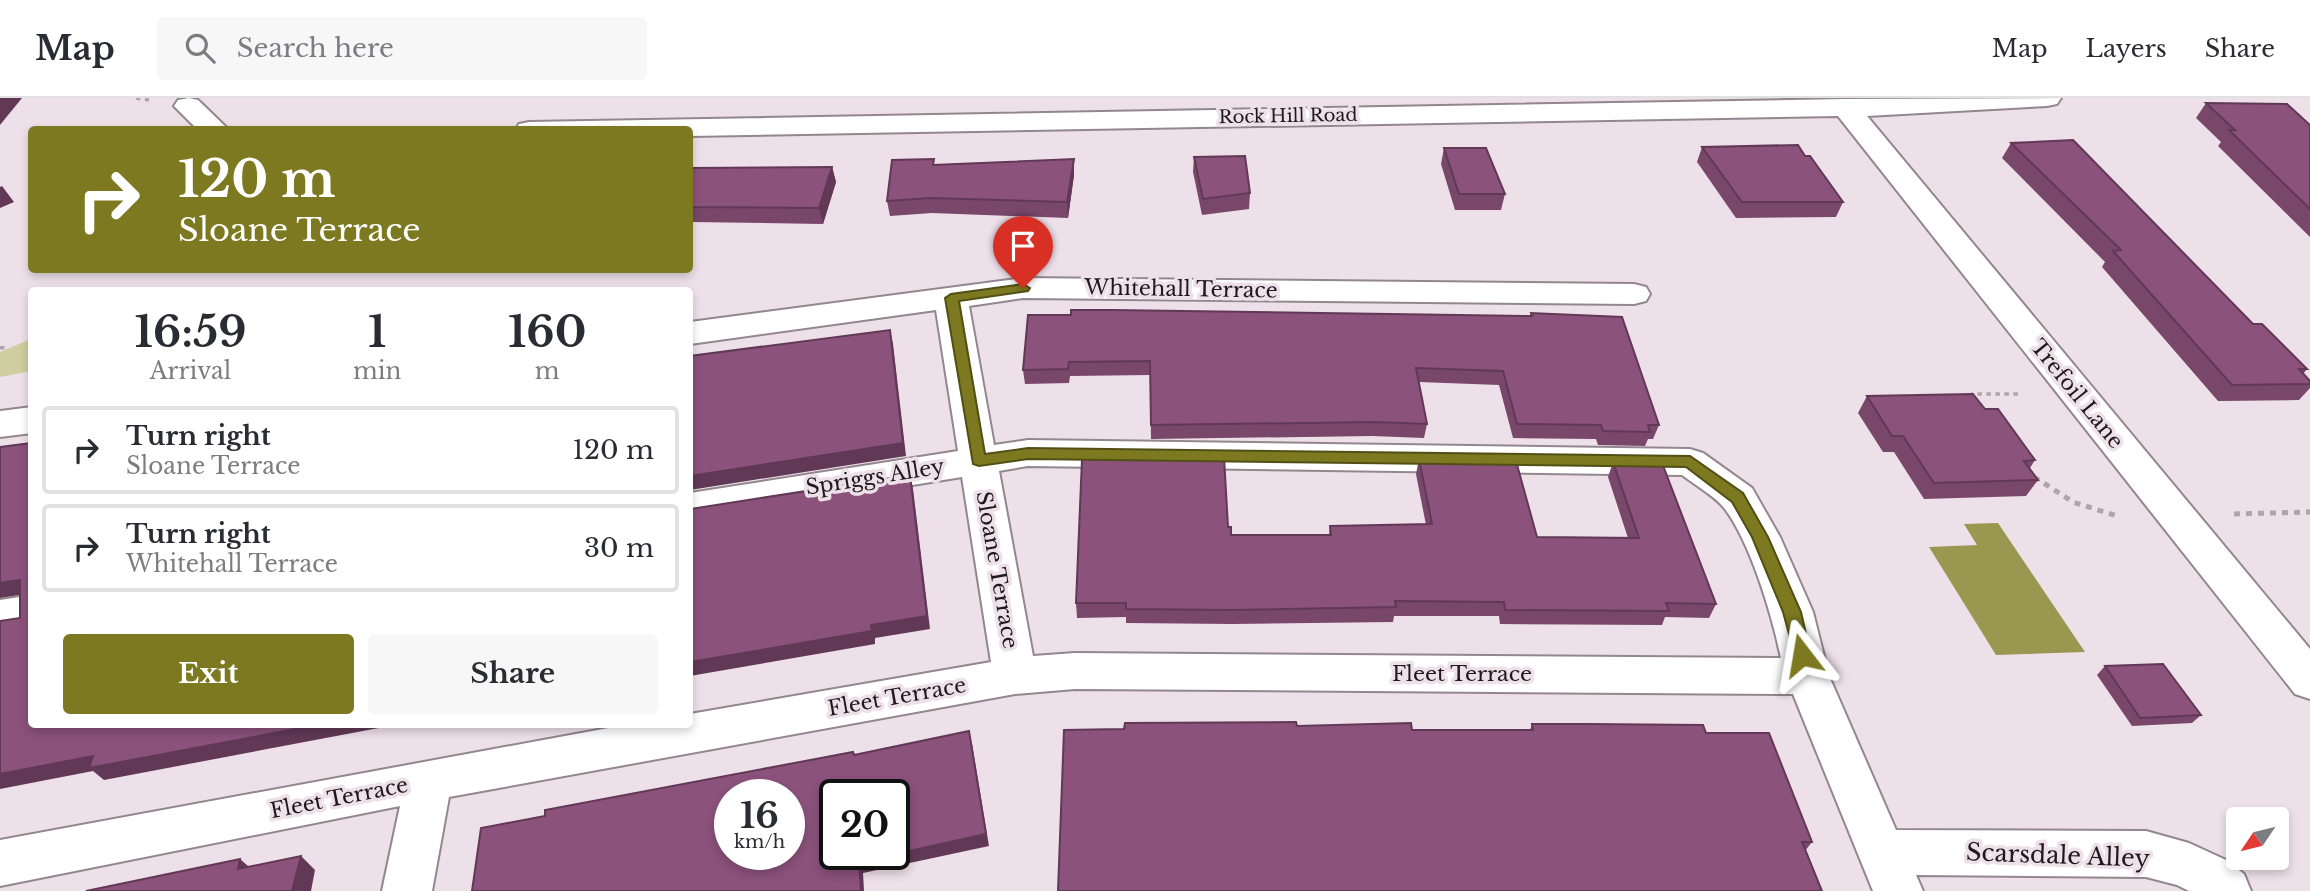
<!DOCTYPE html>
<style>
:root{--surface:#fff;--page:#f7f7f7;--text:#2b2b33;--muted:#7c7c81;--line:#e1e1e2;--accent:#7c7920}
body{margin:0;font-family:"Libre Baskerville",serif;background:var(--page);color:var(--text);height:100vh;display:flex;flex-direction:column;font-size:26px;white-space:nowrap}
*{box-sizing:border-box;margin:0}
p{font-size:23px;color:var(--muted)}
.icon{flex:none;width:38px;height:38px;fill:none;stroke:currentColor;stroke-width:2;stroke-linecap:round;stroke-linejoin:round}
.map{position:relative;flex:1;overflow:hidden}
.sheet{position:absolute;left:28px;top:189px;width:665px;height:441px;display:flex;flex-direction:column;background:var(--surface);border-radius:7px;box-shadow:0 4px 10px #0003}
.sheet>*{flex:none}
.banner{position:absolute;left:28px;top:28px;width:665px;height:147px;border-radius:7px;box-shadow:0 4px 10px #0003;background:#7c7920;color:#fff;overflow:hidden}
.needle{width:46px;rotate:235deg}
.controls{position:absolute;left:2226px;top:709px;display:grid;gap:14px}
.controls a{display:grid;place-items:center;width:63px;height:63px;border-radius:7px;background:var(--surface);box-shadow:0 4px 10px #0003;font-size:35px}
.speed{position:absolute;left:714px;top:681px;display:flex;gap:14px;font-size:35px;font-weight:700;text-align:center}
.speed>*{display:grid;place-content:center;width:91px;height:91px;border-radius:50%;background:var(--surface);box-shadow:0 4px 10px #0003;line-height:1}
.speed small{font-size:18px;font-weight:400}
.speed .limit{border:4px solid #111;border-radius:10px;background:#fff;color:#111}
.pin{position:absolute;display:grid;place-items:center;width:60px;height:60px;color:#fff;margin:-72px -30px;border-radius:50% 50% 50% 0;rotate:-45deg;box-shadow:0 0 7px #0007}
.pin .icon{rotate:45deg}
.me{position:absolute;width:77px;margin:-38px;rotate:346deg;stroke-linejoin:round;filter:drop-shadow(0 0 5px #0008)}
.turn{display:flex;align-items:center;gap:24px;height:147px;padding:0 35px;font-size:32px}
.turn .icon{width:91px;height:91px;stroke-width:2.5}
.turn b{display:block;font-size:49px;line-height:60px}
.eta{display:flex;justify-content:space-evenly;align-items:center;height:119px;text-align:center}
.eta b{font-size:42px;font-weight:800;line-height:49px}
.primary-button{display:flex;gap:14px;margin-top:auto;padding:14px 35px}
.primary-button a{flex:1;height:80px;border-radius:7px;background:var(--accent);color:#fff;font-size:28px;font-weight:800;line-height:80px;text-align:center}
.primary-button a+a{background:var(--page);color:var(--text)}
ul{padding:0;list-style:none}
li{display:flex;align-items:center;gap:21px;height:88px;margin:0 14px 10px;padding:0 21px;border:4px solid var(--line);border-radius:7px}
li div{flex:1}
li b{display:block;font-size:26px}
li em{font-style:normal}
header{display:flex;align-items:center;gap:42px;box-sizing:border-box;height:98px;padding:0 35px;background:var(--surface);border-bottom:2px solid var(--line)}
header strong{font-size:33px}
nav{display:flex;gap:38px;margin-inline-start:auto;font-size:24px}
.search{width:490px;height:63px;background:var(--page);display:flex;align-items:center;gap:18px;box-sizing:border-box;padding:0 24px;border-radius:7px;color:var(--muted);font-size:26px}
.map>svg:first-child{display:block}
.green{fill:#cecea0}
.water{fill:#999750}
.lines{fill:none;stroke-linecap:round;stroke-linejoin:round}
.minor-casing{stroke:#93868f;stroke-width:4}
.path-far1{stroke:#afa4ab;stroke-width:3.5;stroke-dasharray:4.5 4.5;stroke-linecap:butt}
.path{stroke:#afa4ab;stroke-width:5;stroke-dasharray:6 6;stroke-linecap:butt}
.minor{fill:#fff;fill-rule:evenodd}
.wall{fill:#78476a}
.shaded-wall{fill:#613956}
.building{fill:#8b527b;stroke:#613956;stroke-width:2;fill-rule:evenodd}
.route{fill:#7c7920;stroke:#514f15;stroke-width:2}
.labels{text-anchor:middle;dominant-baseline:central;stroke-width:7;stroke-linejoin:round;paint-order:stroke}
.far-street-label{font-size:18px;fill:#1e191c;stroke:#eee0e9}
.street-label{font-size:21px;fill:#1e191c;stroke:#eee0e9}
.near-street-label{font-size:24px;fill:#1e191c;stroke:#eee0e9}
</style>
<header>
<strong>Map</strong>
<div class="search"><svg class="icon" aria-label="search" viewBox="0 0 24 24"><circle cx="10" cy="10" r="6"/><path d="M15 15l6 6"/></svg>Search here</div>
<nav><a>Map</a><a>Layers</a><a>Share</a></nav>
</header>
<div class="map">
<svg width="2310" height="793" viewBox="0 0 2310 793">
<rect width="100%" height="100%" fill="#eee0e9"/>
<polygon class="green" points="31,241 31,273 0,279 0,254"/>
<polygon class="water" points="1998,425 2085,554 1996,557 1929,449 1977,447 1964,426"/>
<g class="lines">
<g class="minor-casing">
<g id="minor">
<polygon points="189,0 198,2 229,32 198,32 174,8 178,2"/>
<polygon points="2061,0 2057,6 2047,8 1867,18 2310,551 2310,601 2295,596 1838,18 690,38 690,32 515,32 519,26 529,24 1845,1"/>
<path d="M1023,180L1634,186L1646,189L1650,196L1646,203L1634,206L1023,200L969,208L994,347L1028,342L1690,351L1703,355L1752,390L1780,439L1813,514L1829,578L1896,732L2146,733L2189,745L2226,762L2244,776L2251,793H2189L2177,787L2146,779L1916,777L1923,793H1873L1793,596L1075,591L1015,596L449,699L432,793H382L400,708L0,788V742L630,626H690V616L991,564L962,379L690,423V395L958,353L936,212L690,246V224ZM1028,368L1682,377C1695,387 1715,398 1725,411C1751,446 1772,517 1781,560L1075,555L1033,558L999,373Z"/>
<polygon points="32,309 32,335 0,339 0,313"/>
<polygon points="32,497 32,531 0,536 0,502"/>
</g>
</g>
<g class="path-far1">
<polyline points="136,0 149,2"/>
<polyline points="0,250 9,249"/>
<polyline points="1974,299 1972,296 2022,296"/>
</g>
<g class="path">
<polyline points="2034,379 2073,404 2117,418"/>
<polyline points="2234,416 2310,414"/>
</g>
<use href="#minor" class="minor"/>
</g>
<g class="wall">
<polygon points="2206,5 2310,27 2310,139 2218,48 2221,44 2196,20"/>
<polygon points="2011,45 2253,226 2307,271 2303,276 2310,283 2310,290 2299,302 2218,303 2102,169 2105,164 2002,60"/>
<polygon points="1702,49 1805,58 1843,104 1836,119 1736,120 1697,64"/>
<polygon points="1444,50 1505,96 1501,112 1455,112 1441,66"/>
<polygon points="1194,59 1250,95 1249,111 1202,117 1193,74"/>
<polygon points="1074,61 1074,77 1068,120 932,115 890,118 887,103 935,67"/>
<polygon points="832,69 836,84 823,126 690,124 690,70"/>
<polygon points="1531,215 1659,327 1653,341 1648,341 1645,348 1598,347 1596,341 1513,340 1499,287 1419,284 1427,326 1424,340 1372,338 1151,341 1150,277 1070,278 1069,285 1025,286 1023,272 1028,217 1530,218"/>
<polygon points="1867,298 1985,311 2035,362 2030,370 2038,382 2026,398 1924,401 1894,354 1883,354 1858,315"/>
<polygon points="1419,361 1537,439 1628,440 1608,379 1613,364 1716,506 1709,520 1665,519 1662,527 1500,526 1499,518 1394,518 1393,524 1232,526 1126,525 1126,519 1077,520 1076,505 1228,429 1231,437 1329,437 1330,428 1426,427 1416,376"/>
<polygon points="2105,568 2201,617 2192,625 2132,628 2097,577"/>
<polygon points="1532,626 1706,635 1812,744 1805,753 1297,628 1412,632 1530,632"/>
</g>
<g class="shaded-wall">
<polygon points="0,0 22,0 0,27"/>
<polygon points="1074,61 1074,77 1068,120 1067,104"/>
<polygon points="832,69 836,84 823,126 819,110"/>
<polygon points="2,88 14,104 0,110 0,89"/>
<polygon points="890,232 893,246 906,358 690,392 690,394 690,378"/>
<polygon points="910,377 913,391 930,531 875,540 875,546 690,578 690,564 871,527"/>
<polygon points="20,482 32,495 0,500 0,485"/>
<polygon points="322,626 400,626 104,682 93,673 0,691 0,676 93,658"/>
<polygon points="972,646 989,748 863,775 864,793 861,793 859,764"/>
<polygon points="301,758 315,772 311,793 292,793"/>
<polygon points="240,761 256,775 238,771"/>
</g>
<g class="building">
<polygon points="2206,5 2287,6 2310,27 2310,111 2229,32 2235,32"/>
<polygon points="2073,42 2253,226 2262,226 2307,271 2299,271 2310,283 2310,286 2232,287 2113,153 2121,152 2011,45"/>
<polygon points="1798,47 1805,58 1810,58 1843,104 1742,104 1702,49"/>
<polygon points="1444,50 1486,50 1505,96 1459,96"/>
<polygon points="1245,58 1250,95 1203,101 1194,59"/>
<polygon points="934,61 933,67 1074,61 1067,104 930,100 887,103 892,62"/>
<polygon points="832,69 819,110 690,109 690,70"/>
<polygon points="1071,212 1113,212 1532,218 1531,215 1622,219 1659,327 1648,327 1650,334 1603,333 1601,327 1517,326 1503,273 1416,270 1427,326 1374,324 1151,327 1150,263 1069,264 1068,271 1023,272 1028,217 1071,217"/>
<polygon points="890,232 903,345 690,378 690,258"/>
<polygon points="1973,296 1985,311 1998,311 2035,362 2024,363 2038,382 1934,385 1903,338 1892,338 1867,298"/>
<polygon points="32,345 32,626 322,626 89,670 93,658 0,676 0,523 20,520 20,482 0,485 0,349"/>
<polygon points="1151,358 1224,359 1228,429 1231,429 1231,437 1331,437 1330,428 1432,426 1419,361 1516,363 1537,439 1639,440 1613,364 1662,365 1716,506 1666,505 1669,513 1505,512 1504,504 1395,503 1396,509 1233,512 1126,511 1126,505 1076,505 1082,361 1151,361"/>
<polygon points="910,377 927,518 871,527 872,533 690,564 690,411"/>
<polygon points="2163,566 2201,617 2140,620 2105,568"/>
<polygon points="1296,624 1297,628 1411,625 1412,632 1533,632 1532,626 1587,626 1703,627 1706,635 1769,635 1812,744 1802,744 1822,793 1058,793 1064,632 1124,631 1125,625"/>
<path d="M969,633L986,736L859,764L861,793H472L481,730L545,718V712L853,654L854,657ZM730,696H789V756H730ZM835,696H894V756H835Z"/>
<polygon points="301,758 292,793 86,793 240,761 238,771"/>
</g>
<polygon class="route" points="1023,186 1030,190 1028,193 959,203 985,356 1028,350 1690,358 1743,395 1768,439 1801,514 1811,557 1809,562 1802,564 1796,562 1783,514 1752,439 1732,404 1686,369 1028,361 979,368 973,366 945,200 951,196"/>
<g class="labels">
<g class="far-street-label">
<text transform="translate(1288 18) rotate(-1)">Rock Hill Road</text>
</g>
<g class="street-label">
<text transform="translate(1181 191) rotate(1)">Whitehall Terrace</text>
<text transform="translate(2077 296) rotate(51)">Trefoil Lane</text>
<text transform="translate(875 379) rotate(-9)">Spriggs Alley</text>
<text transform="translate(997 472) rotate(80)">Sloane Terrace</text>
<text x="1462" y="576">Fleet Terrace</text>
<text transform="translate(897 599) rotate(-10)">Fleet Terrace</text>
<text transform="translate(339 700) rotate(-11)">Fleet Terrace</text>
</g>
<g class="near-street-label">
<text transform="translate(2058 757) rotate(2)">Scarsdale Alley</text>
</g>
</g>
</svg>
<div class="controls">
<a><svg class="needle" viewBox="-14 -14 28 28"><path d="M0-13l5 13h-10z" fill="#e53935"/><path d="M0 13l5-13h-10z" fill="#7c7c81"/></svg></a>
</div>
<div class="speed"><div>16<small>km/h</small></div><div class="limit">20</div></div>
<div class="pin" style="left:1023px;top:190px;background:#d93025"><svg class="icon" aria-label="arrive" viewBox="0 0 24 24"><path d="M6 21V4h12l-3 4 3 4H6"/></svg></div>
<svg class="me" style="left:1802px;top:557px" viewBox="-20 -20 40 40"><path d="M0-17L14 15 0 8-14 15z" fill="#7c7920" stroke="#fff" stroke-width="4"/></svg>
<div class="banner">
<div class="turn"><svg class="icon" aria-label="right" viewBox="0 0 24 24"><path d="M7 20v-9h11M14 6l5 5-5 5"/></svg><div><b>120 m</b>Sloane Terrace</div></div>
</div>
<section class="sheet">
<div class="eta">
<div><b>16:59</b><p>Arrival</p></div>
<div><b>1</b><p>min</p></div>
<div><b>160</b><p>m</p></div>
</div>
<ul>
<li><svg class="icon" aria-label="right" viewBox="0 0 24 24"><path d="M7 20v-9h11M14 6l5 5-5 5"/></svg><div><b>Turn right</b><p>Sloane Terrace</p></div><em>120 m</em></li>
<li><svg class="icon" aria-label="right" viewBox="0 0 24 24"><path d="M7 20v-9h11M14 6l5 5-5 5"/></svg><div><b>Turn right</b><p>Whitehall Terrace</p></div><em>30 m</em></li>
</ul>
<div class="primary-button"><a>Exit</a><a>Share</a></div>
</section>
</div>
